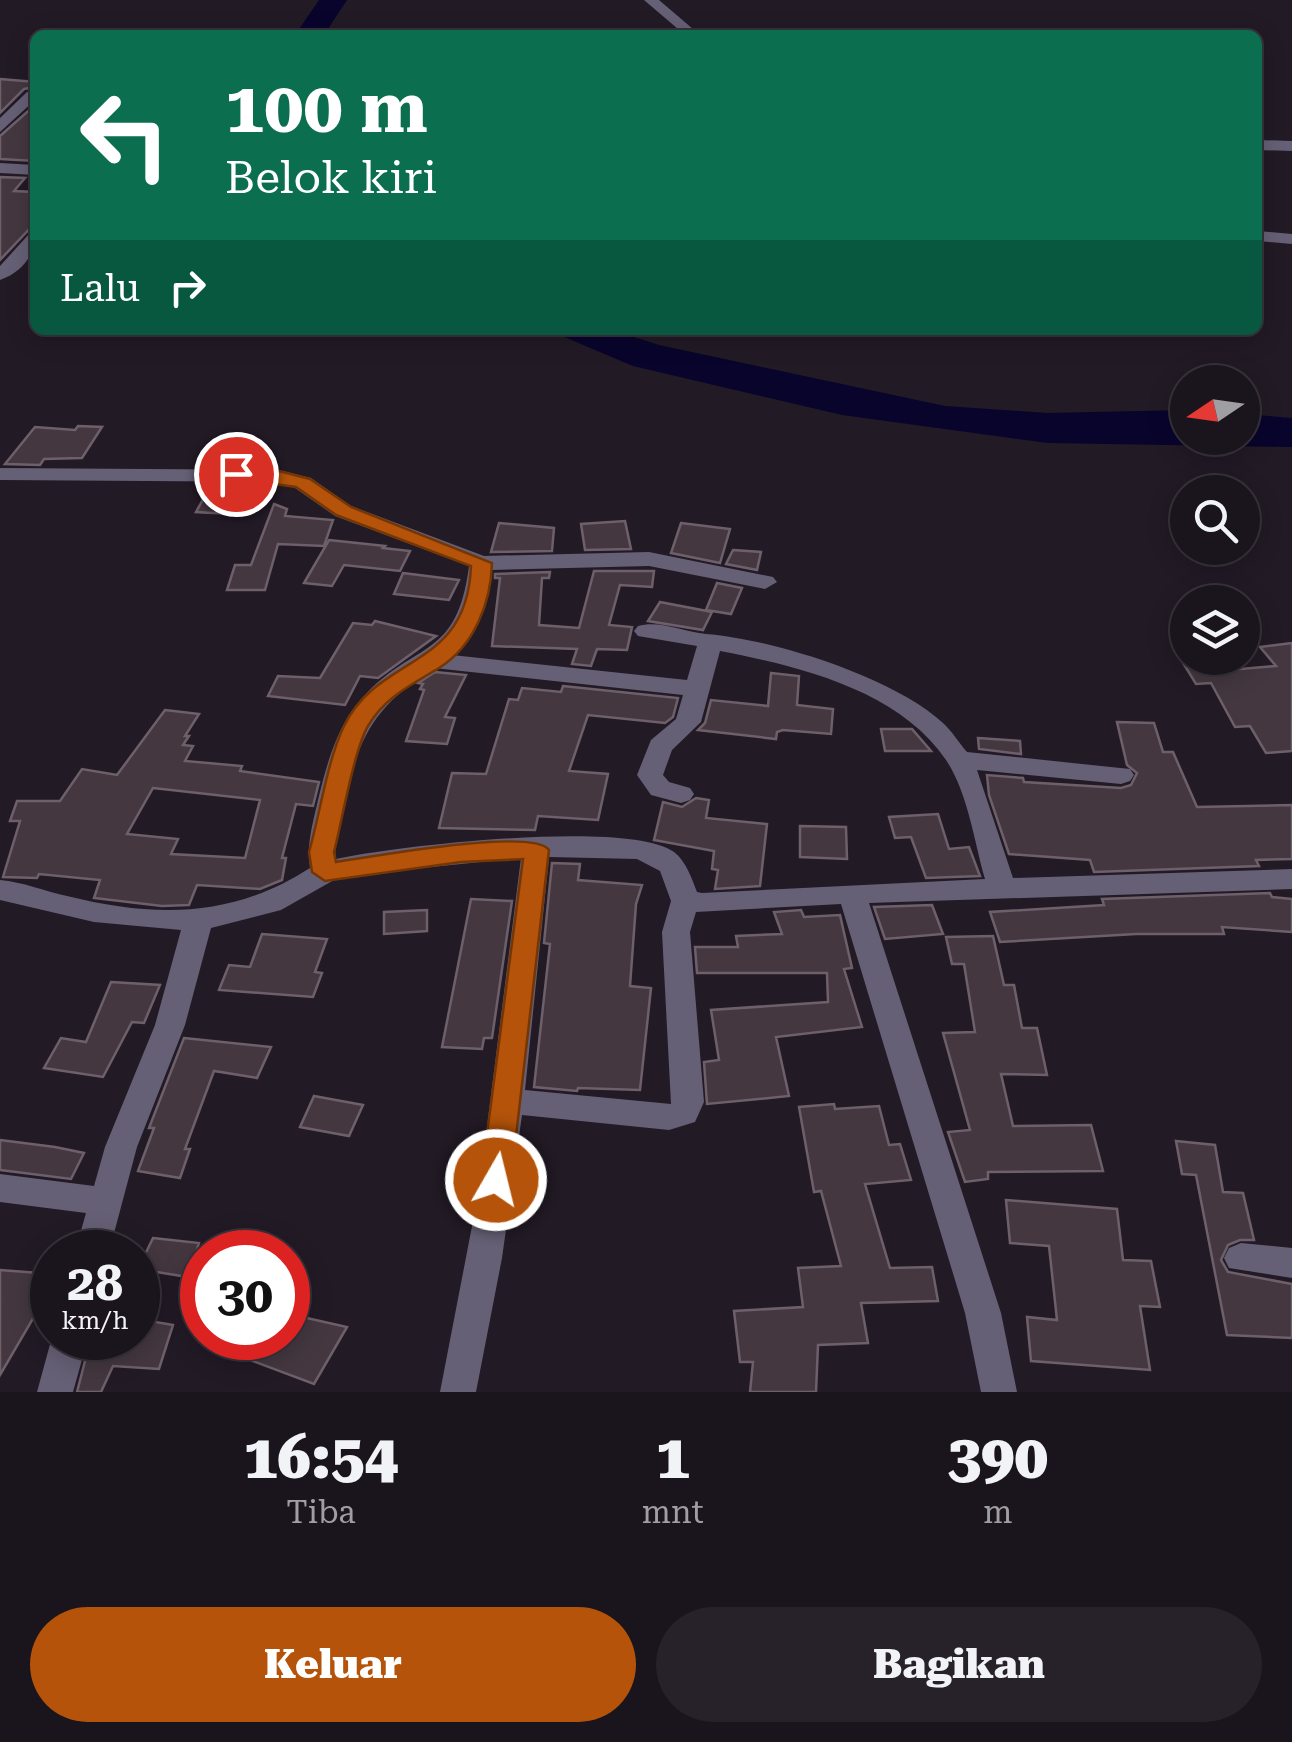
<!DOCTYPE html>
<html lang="id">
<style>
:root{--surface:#1a141c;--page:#272129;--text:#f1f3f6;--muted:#9f9ea3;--line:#38333b;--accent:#b45309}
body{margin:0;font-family:"Roboto Serif",serif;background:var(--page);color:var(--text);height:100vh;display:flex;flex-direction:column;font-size:38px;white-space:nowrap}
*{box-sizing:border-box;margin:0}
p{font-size:32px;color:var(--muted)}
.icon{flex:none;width:55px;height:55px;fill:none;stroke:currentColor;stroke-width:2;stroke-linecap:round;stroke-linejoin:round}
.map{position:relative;height:1392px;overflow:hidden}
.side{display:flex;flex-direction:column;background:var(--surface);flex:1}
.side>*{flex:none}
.guide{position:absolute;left:30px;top:30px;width:1232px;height:305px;border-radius:15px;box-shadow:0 5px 25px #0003,0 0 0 2px var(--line);background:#0b6e4f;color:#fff;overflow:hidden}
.needle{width:65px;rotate:257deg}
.buttons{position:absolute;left:1170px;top:365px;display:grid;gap:20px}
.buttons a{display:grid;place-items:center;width:90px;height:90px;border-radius:50%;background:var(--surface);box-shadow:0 5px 25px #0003,0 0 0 2px var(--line);font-size:50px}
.speed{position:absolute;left:30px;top:1230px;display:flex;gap:20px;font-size:50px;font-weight:700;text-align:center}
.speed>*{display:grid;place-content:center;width:130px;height:130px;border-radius:50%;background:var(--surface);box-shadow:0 5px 25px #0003,0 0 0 2px var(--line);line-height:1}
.speed small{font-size:25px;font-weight:400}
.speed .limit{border:15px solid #d22;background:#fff;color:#111}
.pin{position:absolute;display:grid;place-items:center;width:85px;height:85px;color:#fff;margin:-42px;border:5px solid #fff;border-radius:50%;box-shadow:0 2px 10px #0007}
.me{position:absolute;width:110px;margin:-55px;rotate:8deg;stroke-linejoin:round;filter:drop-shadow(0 0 8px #0008)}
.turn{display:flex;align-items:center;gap:35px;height:210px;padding:0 30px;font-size:45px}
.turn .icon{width:130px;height:130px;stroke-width:2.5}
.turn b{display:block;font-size:70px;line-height:85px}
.then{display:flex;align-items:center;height:95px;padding:0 30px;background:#0003;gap:20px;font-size:38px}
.eta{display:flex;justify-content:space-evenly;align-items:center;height:170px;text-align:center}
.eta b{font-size:60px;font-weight:800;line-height:70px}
.button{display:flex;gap:20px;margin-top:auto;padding:20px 30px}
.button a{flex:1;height:115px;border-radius:60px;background:var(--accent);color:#fff;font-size:40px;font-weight:800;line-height:115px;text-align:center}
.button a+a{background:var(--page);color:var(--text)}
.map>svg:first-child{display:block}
.water{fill:#09042c}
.building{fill:#443740;stroke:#6e606a;stroke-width:2.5;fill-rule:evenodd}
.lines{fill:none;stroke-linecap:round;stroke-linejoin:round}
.street{fill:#666076;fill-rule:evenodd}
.route{fill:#b45309;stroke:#753606;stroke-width:2.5}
</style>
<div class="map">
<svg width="1292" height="1392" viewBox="0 0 1292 1392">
<rect width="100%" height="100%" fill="#221a25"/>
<g class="water">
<polygon points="319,0 347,0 324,35 295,35"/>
<polygon points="548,330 612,330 659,345 945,406 1047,413 1187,410 1188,438 1242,438 1243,414 1292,418 1292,447 1048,443 842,415 633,366"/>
</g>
<g class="building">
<polygon points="0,79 35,82 35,87 24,89 0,113"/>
<polygon points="35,105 35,161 0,159 0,136"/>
<polygon points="0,177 25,178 14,191 35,192 35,223 0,260"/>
<polygon points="78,426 102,427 82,458 44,459 40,465 5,464 35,427 75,430"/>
<polygon points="206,494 241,496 231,514 196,512"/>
<polygon points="274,504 287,509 285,516 333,520 324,546 278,544 265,590 227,590 235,565 251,565"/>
<polygon points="625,521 631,549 585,550 581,524"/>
<polygon points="499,523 554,528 552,551 491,552"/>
<polygon points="681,523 730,529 720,563 671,553"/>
<polygon points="329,540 385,546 383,548 410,551 400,571 344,565 332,586 304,583"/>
<polygon points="733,550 761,552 757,570 726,564"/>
<polygon points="594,571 654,571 652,587 620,585 609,625 632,627 627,650 597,649 591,666 572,664 577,649 492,646 500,578 495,578 495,574 550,572 549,578 542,578 539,625 579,628"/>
<polygon points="403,573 459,580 449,600 394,594"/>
<polygon points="717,583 742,588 731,614 706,610"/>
<polygon points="660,602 712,612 703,630 648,621"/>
<polygon points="375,621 436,636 378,678 360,676 345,705 268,696 278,676 320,678 353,623 372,625"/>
<polygon points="1292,643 1292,751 1266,753 1250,726 1235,727 1211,683 1196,684 1180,658 1210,658 1218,671 1276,666 1260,647"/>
<polygon points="435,672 466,675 445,717 455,718 447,744 406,741 424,690 420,689 423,684 418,683"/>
<polygon points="771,673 799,676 797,705 833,709 831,734 783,730 777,732 776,739 698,730 705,723 711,700 768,706"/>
<polygon points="563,686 678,698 673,717 665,723 588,715 569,771 608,774 598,820 538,816 535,830 439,828 452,773 486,774 509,699 518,700 522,688 561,692"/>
<path d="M165,710L199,714L185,736H189L183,745L193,746L185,761L242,766L240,771L319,782L313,806L296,804L282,858H286L282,880L260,889L197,885L189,905L162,906L94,898L100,880L39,874L37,878L3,877L20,821H10L17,801H60L82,769L117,775ZM153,788L260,800L245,858L171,854L178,839L127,834Z"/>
<polygon points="1117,722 1154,723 1163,752 1173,752 1197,807 1292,805 1292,859 1256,860 1259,866 1094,872 1090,860 1009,854 989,795 987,775 1023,778 1024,782 1121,788 1131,785 1137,773 1127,765"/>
<polygon points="881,729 912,729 931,751 885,751"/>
<polygon points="978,738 1020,741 1021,754 979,749"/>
<polygon points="696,798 709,800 706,818 767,824 760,886 715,889 718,870 712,869 714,851 654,840 663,802 682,807"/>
<polygon points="938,814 949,849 969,847 980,876 926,878 911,837 895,838 889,817"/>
<polygon points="800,826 846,827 847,859 800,857"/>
<polygon points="552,863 580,864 578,880 642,885 636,904 630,986 651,988 640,1090 578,1088 577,1091 534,1087 550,944 544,943"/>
<polygon points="1270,893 1272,897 1292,899 1292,932 1222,927 1224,934 1136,934 1000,942 990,912 1104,905 1102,899"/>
<polygon points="471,899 512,901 492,1038 484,1038 482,1049 442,1047"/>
<polygon points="932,905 943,934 885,939 874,907"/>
<polygon points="427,910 427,931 384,934 384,912"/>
<polygon points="801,910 804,917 840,915 852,968 844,969 862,1027 776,1037 789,1096 707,1104 704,1062 719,1060 711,1010 828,1002 827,973 697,973 695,947 738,947 736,936 782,934 774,912"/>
<polygon points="262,934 327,939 315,972 322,973 313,997 219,990 229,965 250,967"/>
<polygon points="993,936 1004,985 1014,985 1022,1028 1037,1028 1047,1075 1001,1074 1013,1126 1091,1125 1103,1171 988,1172 988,1179 965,1182 948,1132 970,1130 943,1033 975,1032 964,964 952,964 946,937"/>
<polygon points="111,982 160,985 144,1023 132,1022 103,1077 44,1068 61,1038 86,1042"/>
<polygon points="184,1038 271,1047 257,1078 214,1071 185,1149 190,1149 180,1178 138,1171 154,1128 149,1128"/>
<polygon points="314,1096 363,1105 349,1136 300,1127"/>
<polygon points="834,1104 835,1109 879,1106 889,1145 900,1144 911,1180 865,1184 890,1268 932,1267 938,1301 861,1303 868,1343 818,1345 816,1392 750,1392 753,1362 740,1362 734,1311 803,1307 798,1268 841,1266 821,1191 814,1192 799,1107"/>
<polygon points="0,1140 55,1147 84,1153 71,1179 0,1170"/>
<polygon points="1176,1141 1215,1145 1223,1192 1243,1193 1254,1240 1240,1240 1228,1245 1221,1260 1228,1272 1292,1284 1292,1338 1227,1335 1196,1175 1182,1174"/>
<polygon points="1006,1200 1117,1209 1123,1260 1151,1261 1160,1307 1140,1306 1150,1370 1031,1361 1027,1317 1057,1320 1049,1246 1010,1243"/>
<polygon points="153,1238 199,1243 188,1277 138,1269"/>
<polygon points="0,1270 52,1274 52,1286 0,1375"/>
<polygon points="298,1316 347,1327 314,1384 234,1354 242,1338 291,1338"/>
<polygon points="138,1319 173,1325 159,1369 113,1366 101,1392 77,1392 91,1338 138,1338"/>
</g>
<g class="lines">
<g class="street">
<polygon points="644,0 659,0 700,35 685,35"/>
<polygon points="35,91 35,100 0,132 0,118 27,92"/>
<polygon points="1258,140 1292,141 1292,151 1258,150"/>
<polygon points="0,163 35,165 35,175 0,173"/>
<polygon points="1258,231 1292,234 1292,244 1258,241"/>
<path d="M35,233C35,256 22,272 0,280V266L29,234Z"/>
<path d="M0,468L279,470L311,478L351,506L484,556L649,552L773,577L777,582L765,589L649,566L492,570C488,604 480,633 452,655L687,680L697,646L638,636L634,631L638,626C660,620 684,632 706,634C772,639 893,677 943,723C952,731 959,743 967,752L1130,769L1134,775L1130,781L1121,784L977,770L1013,878L1292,869V889L869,903L1001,1313L1017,1392H981L965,1313L841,904L696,912L690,932L704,1102L695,1122L669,1130L522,1115L502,1258L476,1392H440L479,1190L521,858L353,875L334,880L281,910L211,928L185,1025L137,1147L109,1252H75L86,1213L0,1202V1174L94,1186L105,1147L155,1025L181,930L94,922L0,900V880C23,882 44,891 67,896C156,918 232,918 310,868C306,845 313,823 318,800C327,763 337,725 364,696C416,640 457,660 469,566L335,516L295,488L278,482L0,480ZM720,651C798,666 899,690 946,760C968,793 974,841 985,879L702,893L697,892C692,879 686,861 674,852C629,819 395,846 336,859C333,843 341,822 344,806C358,736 374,707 434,668L683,695L676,719L651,740L637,775L651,795L681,803L690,800L694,794L690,788L669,782L663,775L672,750L701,722ZM549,857L637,859L660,871L671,901L662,932L671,1104L525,1090Z"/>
<polygon points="1241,1243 1292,1248 1292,1278 1229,1268 1224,1258 1229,1248"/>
<polygon points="52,1337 88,1338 73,1392 37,1392"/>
</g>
</g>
<path class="route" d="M236,468L279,471L310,479L351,507L492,563C491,603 474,646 439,668C411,685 385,697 368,726C354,750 342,821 334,852L336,862C369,857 533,827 549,850L511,1180L507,1189L496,1192L486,1189L481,1180L523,859L461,862L325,881L312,872L309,852C320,814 327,761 344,726C379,653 467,671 471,566L336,515L296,487L229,478V470Z"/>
</svg>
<div class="buttons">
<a><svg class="needle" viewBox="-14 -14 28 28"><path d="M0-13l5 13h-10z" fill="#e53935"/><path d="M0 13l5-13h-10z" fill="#9f9ea3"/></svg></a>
<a><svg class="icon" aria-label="search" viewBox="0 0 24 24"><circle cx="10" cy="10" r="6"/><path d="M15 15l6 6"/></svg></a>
<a><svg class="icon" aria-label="layers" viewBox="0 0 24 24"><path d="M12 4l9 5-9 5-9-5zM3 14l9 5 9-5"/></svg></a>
</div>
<div class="speed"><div>28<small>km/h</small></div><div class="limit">30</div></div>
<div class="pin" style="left:236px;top:474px;background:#d93025"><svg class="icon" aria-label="arrive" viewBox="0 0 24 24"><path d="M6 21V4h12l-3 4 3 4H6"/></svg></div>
<svg class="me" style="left:496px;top:1180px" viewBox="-20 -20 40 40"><circle r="17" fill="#b45309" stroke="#fff" stroke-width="3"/><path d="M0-11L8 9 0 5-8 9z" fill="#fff"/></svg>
<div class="guide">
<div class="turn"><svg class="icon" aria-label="left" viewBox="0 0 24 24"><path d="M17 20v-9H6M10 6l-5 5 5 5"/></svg><div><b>100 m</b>Belok kiri</div></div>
<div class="then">Lalu<svg class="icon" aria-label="right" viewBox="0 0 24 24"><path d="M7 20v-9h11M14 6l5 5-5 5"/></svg></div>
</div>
</div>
<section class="side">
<div class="eta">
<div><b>16:54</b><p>Tiba</p></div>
<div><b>1</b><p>mnt</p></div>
<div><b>390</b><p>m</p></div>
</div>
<div class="button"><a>Keluar</a><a>Bagikan</a></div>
</section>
